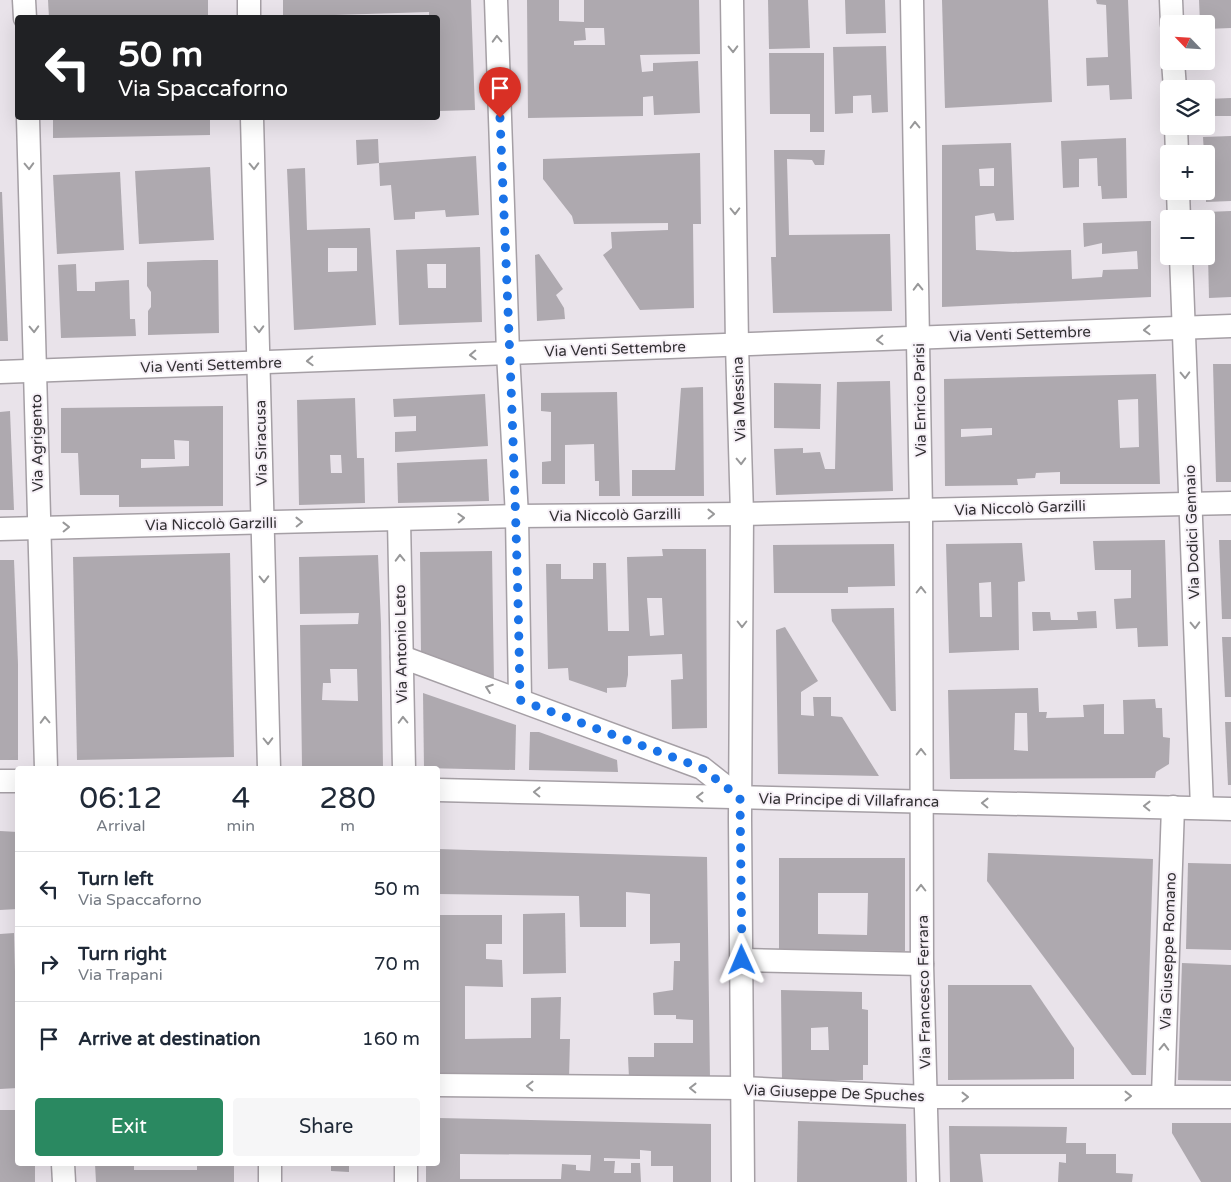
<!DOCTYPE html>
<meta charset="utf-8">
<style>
:root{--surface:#fff;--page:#f6f6f7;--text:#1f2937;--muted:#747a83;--line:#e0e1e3;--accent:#2a8961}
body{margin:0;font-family:"Varela Round",sans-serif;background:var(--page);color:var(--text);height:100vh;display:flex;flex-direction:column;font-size:19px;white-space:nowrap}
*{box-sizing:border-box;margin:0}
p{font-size:16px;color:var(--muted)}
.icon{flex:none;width:28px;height:28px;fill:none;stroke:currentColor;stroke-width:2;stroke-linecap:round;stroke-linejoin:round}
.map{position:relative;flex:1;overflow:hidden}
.drawer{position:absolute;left:15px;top:766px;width:425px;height:400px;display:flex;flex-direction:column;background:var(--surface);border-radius:5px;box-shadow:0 5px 20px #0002}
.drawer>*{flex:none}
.top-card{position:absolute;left:15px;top:15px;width:425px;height:105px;border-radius:5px;box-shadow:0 5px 20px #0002;background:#202124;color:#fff;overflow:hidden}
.needle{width:32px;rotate:295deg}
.fabs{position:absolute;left:1160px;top:15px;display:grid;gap:10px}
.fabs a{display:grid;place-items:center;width:55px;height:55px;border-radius:5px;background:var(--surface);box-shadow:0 5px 20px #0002;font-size:25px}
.pin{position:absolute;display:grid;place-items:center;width:42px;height:42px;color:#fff;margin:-51px -21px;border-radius:50% 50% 50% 0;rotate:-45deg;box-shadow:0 0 5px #0007}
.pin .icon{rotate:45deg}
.me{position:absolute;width:55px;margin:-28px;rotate:359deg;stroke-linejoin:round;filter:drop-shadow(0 0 4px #0008)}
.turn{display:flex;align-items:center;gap:18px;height:105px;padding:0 20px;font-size:22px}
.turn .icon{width:65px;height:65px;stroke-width:2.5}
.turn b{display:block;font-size:35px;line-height:42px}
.eta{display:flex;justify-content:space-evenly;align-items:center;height:85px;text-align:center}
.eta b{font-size:30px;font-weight:600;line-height:35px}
.button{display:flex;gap:10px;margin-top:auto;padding:10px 20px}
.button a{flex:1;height:58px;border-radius:5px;background:var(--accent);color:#fff;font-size:20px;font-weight:600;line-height:58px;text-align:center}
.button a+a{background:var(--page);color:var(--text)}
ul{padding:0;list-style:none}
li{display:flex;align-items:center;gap:15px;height:75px;padding:0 20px;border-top:1px solid var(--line)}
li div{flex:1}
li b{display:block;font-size:19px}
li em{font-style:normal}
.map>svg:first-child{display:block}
.building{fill:#aea9af;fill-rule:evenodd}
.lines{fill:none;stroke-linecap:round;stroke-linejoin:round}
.minor-casing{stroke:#a59fa5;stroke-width:25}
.minor{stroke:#fff;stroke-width:22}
.oneway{stroke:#989899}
.route{stroke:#1a73e8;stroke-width:9;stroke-dasharray:0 16.2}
.labels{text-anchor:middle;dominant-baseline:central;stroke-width:4;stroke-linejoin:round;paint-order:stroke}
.street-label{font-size:15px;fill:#323033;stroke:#f6f0f7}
</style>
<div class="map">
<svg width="1231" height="1182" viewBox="0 0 1231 1182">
<rect width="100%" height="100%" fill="#e9e3ea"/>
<g class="building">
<polygon points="48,0 208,0 208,18 49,18"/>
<polygon points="283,0 471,0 475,110 438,111 438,18 429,18 429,12 335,15 333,18 283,18"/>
<path d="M527,0H559V21L584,22V0H699L700,54L640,55L642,72L653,71V63L698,61L700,113L654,115L653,96L643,97V116L528,118ZM585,28H604L605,45H574V41L586,40Z"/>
<polygon points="768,0 808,0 810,48 769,49"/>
<polygon points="845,0 885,0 886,33 846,34"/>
<polygon points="942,0 1048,0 1052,102 945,108"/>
<polygon points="1096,0 1128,0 1132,99 1110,100 1109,85 1087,86 1086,58 1108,57 1106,5 1097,4"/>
<polygon points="1199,0 1231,0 1231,28 1206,29 1206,24 1200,24"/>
<polygon points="886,46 888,112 872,113 871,95 853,96 853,113 835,114 833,47"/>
<polygon points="769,53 824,53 824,132 810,132 810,114 770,114"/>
<polygon points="1231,98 1231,116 1206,116 1206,99"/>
<polygon points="53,118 210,118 210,135 53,138"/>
<polygon points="1231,136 1231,201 1206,202 1206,154 1204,154 1203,137"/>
<polygon points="1126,138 1127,198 1102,199 1101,186 1098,186 1097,158 1079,159 1079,187 1063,188 1061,141"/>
<polygon points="378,139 379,163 476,156 479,215 446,217 445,210 415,212 415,219 394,220 391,185 380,186 379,163 357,165 356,140"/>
<path d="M1011,143L1014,220L996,221L994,213L975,216L976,250L1013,252L1071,250L1072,279L1102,277L1103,270L1138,269L1137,251L1102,254V243L1084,247L1083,223L1151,221V297L942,307V145ZM994,168V186H980L979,169Z"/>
<polygon points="774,150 825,150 824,165 815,165 812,160 787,159 789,235 890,234 892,311 773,313 771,257 776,257"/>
<polygon points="700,153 701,224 693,224 694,308 640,310 603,255 612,248 611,232 668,230 668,223 574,224 572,216 543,179 543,159"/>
<polygon points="210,167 214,240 139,244 135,171"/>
<path d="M305,168L307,230L370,228L376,325L294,330L287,169ZM328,248H357V271L328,272Z"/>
<polygon points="120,172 124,250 57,254 53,175"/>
<polygon points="0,192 2,192 8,341 0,341"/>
<polygon points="1231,211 1231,297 1209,298 1207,212"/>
<path d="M480,247L482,322L399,325L396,250ZM427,264H446V288H428Z"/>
<polygon points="539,254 563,289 556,295 564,308 565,319 537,321 535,255"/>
<polygon points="204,260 218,260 219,333 148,335 148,311 151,307 151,292 147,286 147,262"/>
<polygon points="76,264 77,291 95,291 95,282 129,280 130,319 135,319 136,336 61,338 58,265"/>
<polygon points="1213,364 1231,364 1231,482 1216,482"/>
<path d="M1156,374L1160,484H1060V472L1036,473L1035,478L1017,479L1018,485L945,486L944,379ZM1138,399L1139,447L1120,448L1118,400ZM992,428V435L961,437V429Z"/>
<polygon points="890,381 893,491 776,495 774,449 803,448 803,453 820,452 825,469 835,469 837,382"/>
<polygon points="774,383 821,384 820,429 774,428"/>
<polygon points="703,387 704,496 632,496 632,470 675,470 681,388"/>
<polygon points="617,392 620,496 599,496 599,481 595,481 594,444 565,445 565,484 542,484 542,462 551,461 551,412 541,411 541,393"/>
<polygon points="485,394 488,446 395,452 395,432 416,431 416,416 394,417 393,399"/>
<path d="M355,398L357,458H364L365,503L299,505L297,400ZM330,455H341L342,473H331Z"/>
<path d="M223,406V506L119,507V495H80L78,453H61V408ZM174,440L189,441V466L141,468V459H175Z"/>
<polygon points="10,411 14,510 0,510 0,412"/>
<polygon points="487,459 489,501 398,503 397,463"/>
<polygon points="1165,540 1168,646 1138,647 1137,628 1116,629 1114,599 1131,598 1131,570 1095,570 1093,541"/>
<polygon points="1219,540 1231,540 1231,619 1222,619"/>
<path d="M1022,543L1025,581L1018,582L1019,650L949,653L946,544ZM991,582L992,617H980L979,583Z"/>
<polygon points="894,544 895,586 848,587 848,593 774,593 773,545"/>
<path d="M662,549H706L707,728L672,729L671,680L683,679L682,654L628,656V675L626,687L607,688V693L569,680L568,668L548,669L546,564H561V579H593V563H606L608,631H629L627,557L663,556ZM647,598H662L664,635L650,636Z"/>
<polygon points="492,551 493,619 494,682 421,654 420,552"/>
<polygon points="230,553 234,757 77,760 73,557"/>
<path d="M378,555L381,624L383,767L302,766L300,625L358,624L359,613L300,614L299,557ZM330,669H357L358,701L322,700L323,683H331Z"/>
<polygon points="0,560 14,560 18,664 18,760 0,760"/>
<polygon points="894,608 896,711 891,711 832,621 831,609"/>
<polygon points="1096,611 1097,628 1033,631 1032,612 1050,612 1051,620 1078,620 1077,612"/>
<polygon points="785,627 818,681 801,692 801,715 814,716 813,697 831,697 831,716 842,717 879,776 778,774 776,630"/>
<polygon points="1222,637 1231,637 1231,697 1225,697"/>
<path d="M1038,688L1039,712H1047L1046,718L1084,717L1083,705L1104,704V734H1124L1123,700L1155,699L1156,708H1162L1163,737L1170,738L1169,764L1156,772L1155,778L950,779L948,690ZM1015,713H1027L1028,751L1014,750Z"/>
<polygon points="423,693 516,725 515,770 424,768"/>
<polygon points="1225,722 1231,722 1231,785 1228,785"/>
<polygon points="530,732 539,732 617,760 618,772 529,770"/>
<polygon points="0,831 18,832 18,909 0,910"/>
<polygon points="438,849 707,857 710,1079 629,1078 628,1057 654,1057 654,1043 693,1043 693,1020 676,1019 676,1015 654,1015 653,993 673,990 674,961 680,961 680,943 650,944 650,894 626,892 626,927 580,927 579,896 438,894"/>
<polygon points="988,853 1153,859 1146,1075 1132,1075 987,881"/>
<path d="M779,858H905V951L779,950ZM818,893H868L867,935L818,934Z"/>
<polygon points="1188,863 1231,864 1231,950 1186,949"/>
<polygon points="565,913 566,973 523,974 523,914"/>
<polygon points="438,915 502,915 502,944 486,944 486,959 502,960 503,987 465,986 465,1039 531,1038 531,998 561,997 560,1039 570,1039 569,1079 438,1077"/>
<polygon points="14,933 18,1088 0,1089 0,934"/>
<polygon points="1182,963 1231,965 1231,1081 1178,1080"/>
<polygon points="948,985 1031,985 1074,1048 1074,1079 948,1080"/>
<path d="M781,990L862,992V1009L868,1010V1065H863V1080H782ZM828,1027L829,1050H811V1028Z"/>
<polygon points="0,1110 18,1110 18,1164 35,1164 35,1182 0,1182"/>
<path d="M438,1118L711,1124V1182H673V1166H651V1151L640,1150V1159L604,1158V1161H615L614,1173H631V1163H640L641,1182H426V1164H438ZM460,1154L591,1155L590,1171L576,1170V1165L562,1164L561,1179H460Z"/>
<polygon points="798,1121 906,1124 907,1182 797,1182"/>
<polygon points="1172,1123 1231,1123 1231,1182 1201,1182 1172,1133"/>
<polygon points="949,1126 1067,1127 1066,1143 1086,1143 1086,1154 1116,1154 1116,1173 1133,1174 1132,1182 1058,1182 1059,1162 1066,1163 1066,1154 980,1154 983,1182 950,1182"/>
<polygon points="95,1164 134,1164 134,1170 197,1170 197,1164 234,1164 234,1182 96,1182"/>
<polygon points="331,1164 349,1164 349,1172 331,1171"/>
</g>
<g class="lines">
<g class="minor-casing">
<g id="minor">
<polyline points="24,0 25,18"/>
<polyline points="249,0 249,18"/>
<polyline points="496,0 508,353 517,516 520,700"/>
<polyline points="732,0 737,345 742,514 740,819 743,1182"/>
<polyline points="912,0 921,511 922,964 928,1182"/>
<polyline points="1171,0 1172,24"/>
<polyline points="1173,61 1175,89"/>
<polyline points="28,118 46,769"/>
<polyline points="252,118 269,769"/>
<polyline points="1176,126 1177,154"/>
<polyline points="1178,191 1179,219"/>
<polyline points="1181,256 1202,808"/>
<polyline points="0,372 1231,326"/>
<polyline points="399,520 404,769"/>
<polyline points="0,529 517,516 742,514 1231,503"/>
<polyline points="402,657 702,768 740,798"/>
<polyline points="0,781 18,781"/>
<polyline points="438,790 1231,809"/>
<polyline points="742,960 922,964"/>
<polyline points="438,1085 742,1088 926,1097 1231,1097"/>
<polyline points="1163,1096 1173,807"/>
<polyline points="63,1164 64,1182"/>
<polyline points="270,1164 270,1182"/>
<polyline points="406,1164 406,1182"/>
</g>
</g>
<use href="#minor" class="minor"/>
</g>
<defs><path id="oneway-chevron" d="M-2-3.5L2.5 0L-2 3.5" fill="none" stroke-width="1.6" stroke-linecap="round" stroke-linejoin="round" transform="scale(1.25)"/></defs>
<g class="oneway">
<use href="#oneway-chevron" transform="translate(497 39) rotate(-92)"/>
<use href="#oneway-chevron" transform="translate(733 49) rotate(89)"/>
<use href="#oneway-chevron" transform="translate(915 125) rotate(-91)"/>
<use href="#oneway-chevron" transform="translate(29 166) rotate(88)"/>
<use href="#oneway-chevron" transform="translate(254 166) rotate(88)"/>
<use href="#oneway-chevron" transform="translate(735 211) rotate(89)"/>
<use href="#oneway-chevron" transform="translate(918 287) rotate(-91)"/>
<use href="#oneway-chevron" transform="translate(34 329) rotate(88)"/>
<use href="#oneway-chevron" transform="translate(259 329) rotate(88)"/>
<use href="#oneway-chevron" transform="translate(1147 330) rotate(178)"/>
<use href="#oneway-chevron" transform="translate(880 340) rotate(178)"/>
<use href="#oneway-chevron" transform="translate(473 355) rotate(178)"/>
<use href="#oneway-chevron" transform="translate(310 361) rotate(178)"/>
<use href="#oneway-chevron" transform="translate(1185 375) rotate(88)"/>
<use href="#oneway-chevron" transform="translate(741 461) rotate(88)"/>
<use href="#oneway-chevron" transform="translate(711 514) rotate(-1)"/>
<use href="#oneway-chevron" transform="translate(461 518) rotate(-2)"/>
<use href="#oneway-chevron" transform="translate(299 522) rotate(-1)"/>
<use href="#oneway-chevron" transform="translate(66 527) rotate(-1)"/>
<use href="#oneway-chevron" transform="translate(400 558) rotate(-91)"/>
<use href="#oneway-chevron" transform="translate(264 579) rotate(89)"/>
<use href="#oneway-chevron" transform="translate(921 590) rotate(-90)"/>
<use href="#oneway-chevron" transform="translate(742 624) rotate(90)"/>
<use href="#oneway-chevron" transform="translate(1195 625) rotate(88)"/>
<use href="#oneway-chevron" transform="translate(489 688) rotate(-160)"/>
<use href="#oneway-chevron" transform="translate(45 720) rotate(-92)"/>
<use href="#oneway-chevron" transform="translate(403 720) rotate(-91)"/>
<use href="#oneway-chevron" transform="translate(268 741) rotate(89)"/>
<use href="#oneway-chevron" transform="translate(921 752) rotate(-90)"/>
<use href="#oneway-chevron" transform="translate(537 792) rotate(-179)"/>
<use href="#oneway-chevron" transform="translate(700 797) rotate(-179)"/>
<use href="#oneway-chevron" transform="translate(985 803) rotate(-179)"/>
<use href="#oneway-chevron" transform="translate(1147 806) rotate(-179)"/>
<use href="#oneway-chevron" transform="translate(921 888) rotate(-90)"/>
<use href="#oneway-chevron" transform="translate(1164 1047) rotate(-88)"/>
<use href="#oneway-chevron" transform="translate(530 1086) rotate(-179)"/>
<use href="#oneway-chevron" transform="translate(693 1088) rotate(-179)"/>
<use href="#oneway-chevron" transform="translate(1128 1096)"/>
<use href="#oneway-chevron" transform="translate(965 1097)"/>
</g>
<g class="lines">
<path class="route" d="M500,118C508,312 517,506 520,700L702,768L740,798L742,960"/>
</g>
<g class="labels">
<g class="street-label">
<text transform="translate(1020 334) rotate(-2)">Via Venti Settembre</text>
<text transform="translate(615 349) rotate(-2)">Via Venti Settembre</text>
<text transform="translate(211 365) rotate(-2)">Via Venti Settembre</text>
<text transform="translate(739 399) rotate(-92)">Via Messina</text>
<text transform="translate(920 400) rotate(-91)">Via Enrico Parisi</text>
<text transform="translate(37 443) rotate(-91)">Via Agrigento</text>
<text transform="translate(261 443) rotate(-91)">Via Siracusa</text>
<text transform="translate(1020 508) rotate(-2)">Via Niccolò Garzilli</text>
<text transform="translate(615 515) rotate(-1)">Via Niccolò Garzilli</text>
<text transform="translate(211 524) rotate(-1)">Via Niccolò Garzilli</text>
<text transform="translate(1192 532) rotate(-92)">Via Dodici Gennaio</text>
<text transform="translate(401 644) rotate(-91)">Via Antonio Leto</text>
<text transform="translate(849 800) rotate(1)">Via Principe di Villafranca</text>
<text transform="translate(1168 951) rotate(-88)">Via Giuseppe Romano</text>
<text transform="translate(924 992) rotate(-91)">Via Francesco Ferrara</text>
<text transform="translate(834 1093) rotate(2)">Via Giuseppe De Spuches</text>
</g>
</g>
</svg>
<div class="fabs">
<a><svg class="needle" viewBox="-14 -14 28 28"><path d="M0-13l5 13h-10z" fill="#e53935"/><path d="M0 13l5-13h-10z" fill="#747a83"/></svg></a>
<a><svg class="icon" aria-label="layers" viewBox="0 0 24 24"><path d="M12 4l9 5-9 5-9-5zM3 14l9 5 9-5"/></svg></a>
<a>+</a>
<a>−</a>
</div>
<div class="pin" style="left:500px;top:118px;background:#d93025"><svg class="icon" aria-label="arrive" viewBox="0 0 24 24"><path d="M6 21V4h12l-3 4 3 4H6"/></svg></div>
<svg class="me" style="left:742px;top:960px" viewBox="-20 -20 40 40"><path d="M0-17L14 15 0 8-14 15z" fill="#1a73e8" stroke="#fff" stroke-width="4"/></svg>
<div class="top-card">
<div class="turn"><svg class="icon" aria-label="left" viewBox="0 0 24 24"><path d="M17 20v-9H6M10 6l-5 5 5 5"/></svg><div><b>50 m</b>Via Spaccaforno</div></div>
</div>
<section class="drawer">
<div class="eta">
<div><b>06:12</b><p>Arrival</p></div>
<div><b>4</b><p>min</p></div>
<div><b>280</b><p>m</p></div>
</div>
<ul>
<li><svg class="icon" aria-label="left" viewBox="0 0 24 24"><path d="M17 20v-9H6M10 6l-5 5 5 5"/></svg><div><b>Turn left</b><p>Via Spaccaforno</p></div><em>50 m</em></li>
<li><svg class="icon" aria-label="right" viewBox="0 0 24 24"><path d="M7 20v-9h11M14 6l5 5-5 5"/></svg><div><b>Turn right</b><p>Via Trapani</p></div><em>70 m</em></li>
<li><svg class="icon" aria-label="arrive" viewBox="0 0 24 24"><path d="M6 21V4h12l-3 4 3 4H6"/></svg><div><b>Arrive at destination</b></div><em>160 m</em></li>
</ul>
<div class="button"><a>Exit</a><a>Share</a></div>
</section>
</div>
